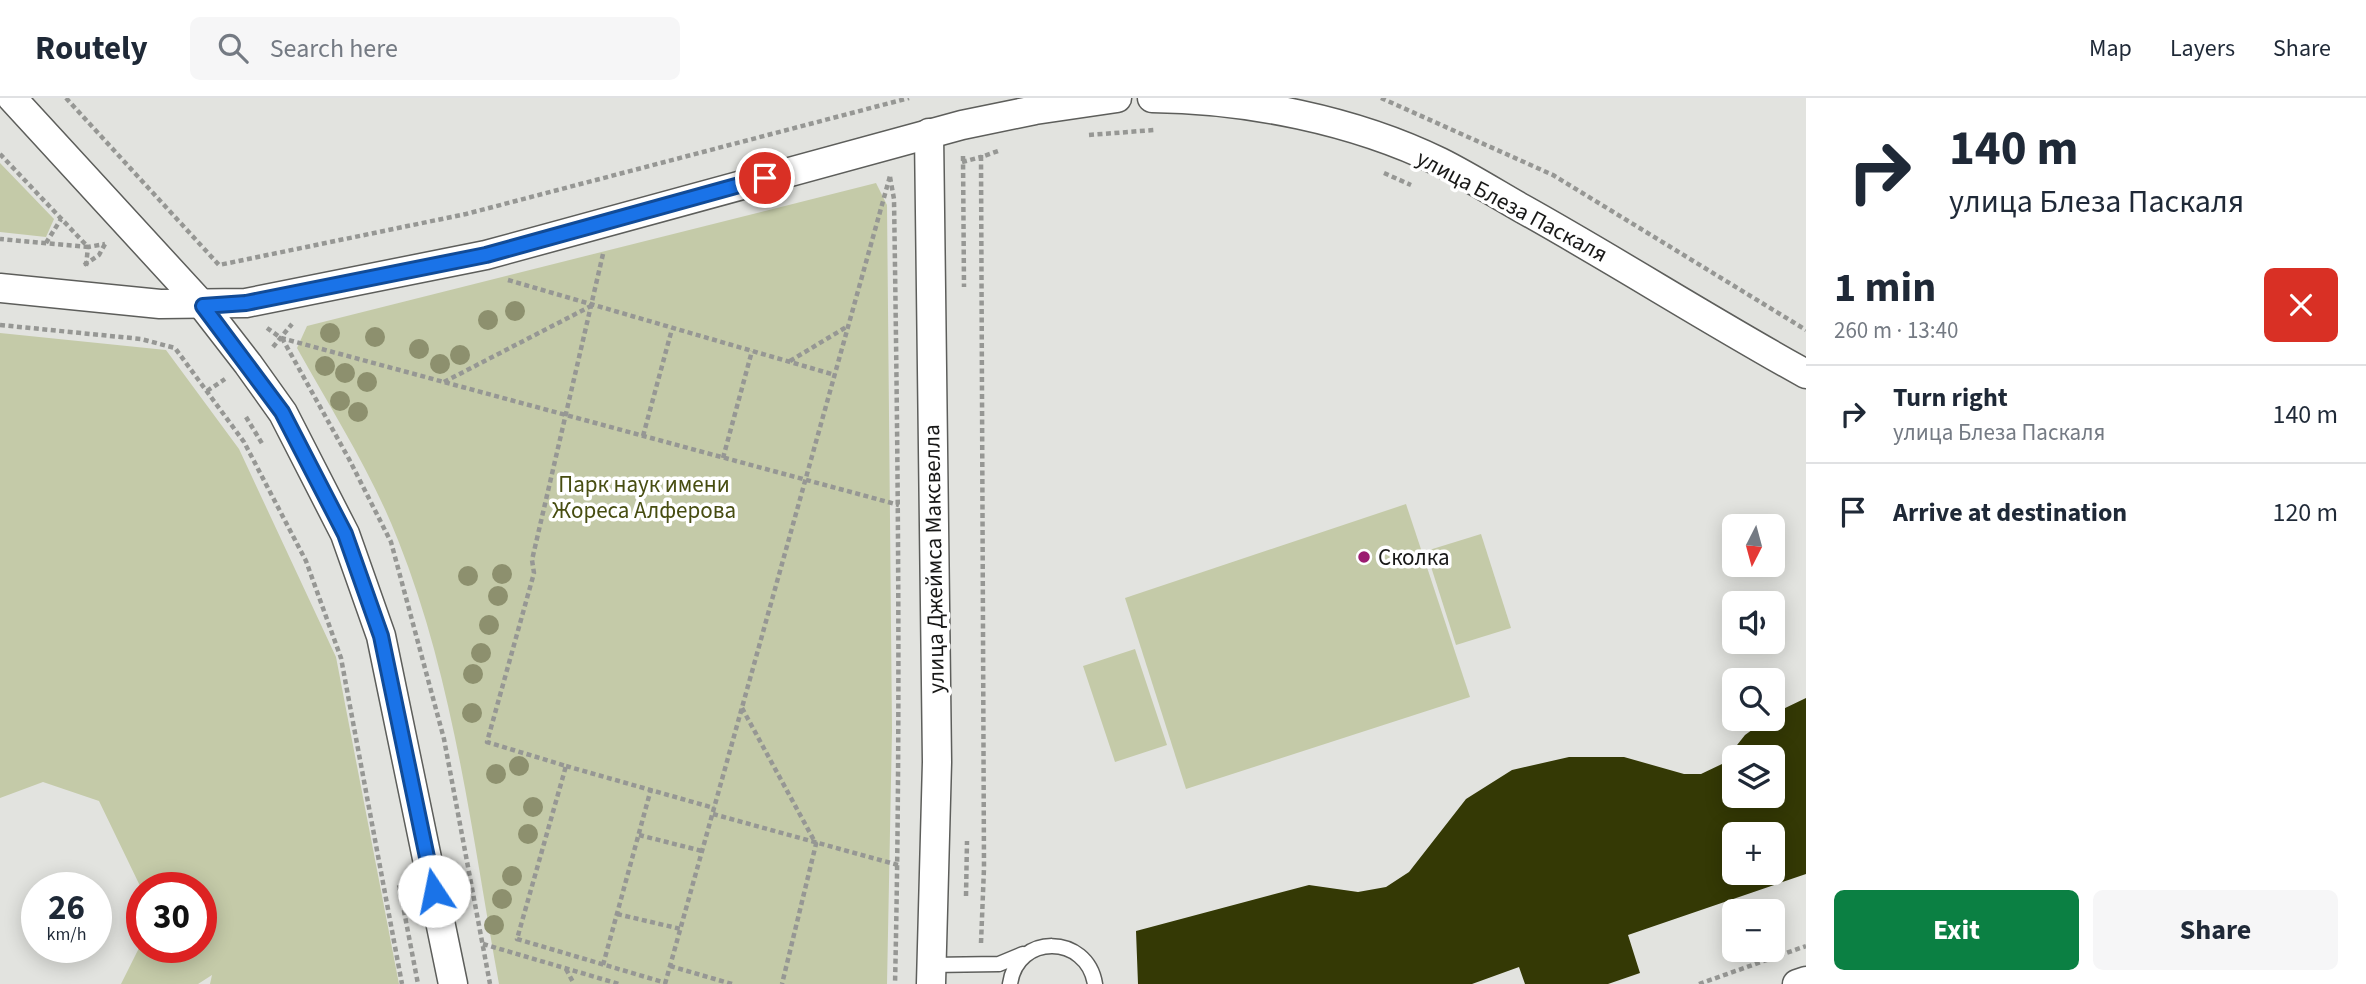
<!DOCTYPE html>
<meta charset="utf-8">
<style>
:root{--surface:#fff;--page:#f6f6f7;--text:#1f2937;--muted:#747a83;--line:#e0e1e3;--accent:#0b8043}
body{margin:0;font-family:"Source Sans 3",sans-serif;background:var(--page);color:var(--text);height:100vh;display:flex;flex-direction:column;font-size:26px;white-space:nowrap}
*{box-sizing:border-box;margin:0}
p{font-size:23px;color:var(--muted)}
.icon{flex:none;width:38px;height:38px;fill:none;stroke:currentColor;stroke-width:2;stroke-linecap:round;stroke-linejoin:round}
.map{position:relative;flex:1;overflow:hidden}
.side{display:flex;flex-direction:column;background:var(--surface);width:560px}
.side>*{flex:none}
.guide{background:#fff;color:var(--text);overflow:hidden}
.needle{width:46px;rotate:186deg}
.tools{position:absolute;left:1722px;top:416px;display:grid;gap:14px}
.tools a{display:grid;place-items:center;width:63px;height:63px;border-radius:10px;background:var(--surface);box-shadow:0 4px 18px #0003;font-size:35px}
.speed{position:absolute;left:21px;top:774px;display:flex;gap:14px;font-size:35px;font-weight:700;text-align:center}
.speed>*{display:grid;place-content:center;width:91px;height:91px;border-radius:50%;background:var(--surface);box-shadow:0 4px 18px #0003;line-height:1}
.speed small{font-size:18px;font-weight:400}
.speed .limit{border:10px solid #d22;background:#fff;color:#111}
.pin{position:absolute;display:grid;place-items:center;width:60px;height:60px;color:#fff;margin:-30px;border:4px solid #fff;border-radius:50%;box-shadow:0 2px 7px #0007}
.me{position:absolute;width:77px;margin:-38px;rotate:349deg;stroke-linejoin:round;filter:drop-shadow(0 0 5px #0008)}
.turn{display:flex;align-items:center;gap:24px;height:147px;padding:0 28px;font-size:32px}
.turn .icon{width:91px;height:91px;stroke-width:2.5}
.turn b{display:block;font-size:49px;line-height:60px}
.round{display:grid;place-items:center;flex:none;width:74px;height:74px;border-radius:10px;background:var(--page)}
.headline{display:flex;align-items:center;justify-content:space-between;height:119px;padding:0 28px}
h1{font-size:42px;font-weight:700;line-height:52px}
.action{display:flex;gap:14px;margin-top:auto;padding:14px 28px}
.action a{flex:1;height:80px;border-radius:10px;background:var(--accent);color:#fff;font-size:28px;font-weight:700;line-height:80px;text-align:center}
.action a+a{background:var(--page);color:var(--text)}
ul{padding:0;list-style:none}
li{display:flex;align-items:center;gap:21px;height:98px;padding:0 28px;border-top:2px solid var(--line)}
li div{flex:1}
li b{display:block;font-size:26px}
li em{font-style:normal}
header{display:flex;align-items:center;gap:42px;box-sizing:border-box;height:98px;padding:0 35px;background:var(--surface);border-bottom:2px solid var(--line)}
header strong{font-size:33px}
nav{display:flex;gap:38px;margin-inline-start:auto;font-size:24px}
.search{width:490px;height:63px;background:var(--page);display:flex;align-items:center;gap:18px;box-sizing:border-box;padding:0 24px;border-radius:10px;color:var(--muted);font-size:26px}
main{display:flex;flex:1;min-height:0}
.map>svg:first-child{display:block}
.green{fill:#c4caa8}
.building{fill:#343905;fill-rule:evenodd}
.lines{fill:none;stroke-linecap:round;stroke-linejoin:round}
.service-casing{stroke:#5d5e5b;stroke-width:17}
.minor-casing{stroke:#5d5e5b;stroke-width:31}
.path{stroke:#969794;stroke-width:4.5;stroke-dasharray:5 3.5;stroke-linecap:butt}
.service{stroke:#fff;stroke-width:14}
.minor{stroke:#fff;stroke-width:28}
.tree{fill:#8d906e}
.route-casing{stroke:#114b97;stroke-width:18}
.route{stroke:#1a73e8;stroke-width:12}
.poi-dot{fill:#9b1b70;stroke:#fff;stroke-width:2.5}
.labels{text-anchor:middle;dominant-baseline:central;stroke-width:7;stroke-linejoin:round;paint-order:stroke}
.street-label{font-size:23px;fill:#181817;stroke:#fff}
.park-label{font-size:23px;fill:#474d11;stroke:#fff}
.poi-label{font-size:23px;fill:#181817;stroke:#fff;text-anchor:start}
</style>
<header>
<strong>Routely</strong>
<div class="search"><svg class="icon" aria-label="search" viewBox="0 0 24 24"><circle cx="10" cy="10" r="6"/><path d="M15 15l6 6"/></svg>Search here</div>
<nav><a>Map</a><a>Layers</a><a>Share</a></nav>
</header>
<main>
<div class="map">
<svg width="1806" height="886" viewBox="0 0 1806 886">
<rect width="100%" height="100%" fill="#e2e3df"/>
<g class="green">
<polygon points="0,65 54,121 46,139 0,134"/>
<path d="M876,85L887,107L892,632L887,886H499C472,738 454,582 398,442C372,375 332,313 297,250L307,228Z"/>
<polygon points="0,235 166,252 239,351 336,559 399,886 210,886 212,877 198,886 121,886 139,850 142,825 142,849 201,849 201,789 142,789 142,792 99,703 43,684 0,700"/>
<polygon points="1406,406 1470,599 1186,691 1125,500"/>
<polygon points="1481,436 1511,530 1456,547 1426,453"/>
<polygon points="1135,551 1167,647 1115,664 1083,568"/>
</g>
<path class="building" d="M1806,600V776L1628,837L1640,875L1608,886H1525L1519,869L1472,886H1138L1136,833L1309,787L1358,794L1386,789L1409,774L1466,701L1512,672L1569,659H1624L1684,676H1701L1722,666L1745,637L1767,621H1773V617L1781,612ZM1734,660H1773V698H1734ZM1734,737H1773V775H1734Z"/>
<g class="lines">
<g class="service-casing">
<g id="service">
<polyline points="931,867 999,866 1023,856"/>
<path d="M1010,886C1017,835 1087,836 1095,886"/>
</g>
</g>
<g class="minor-casing">
<g id="minor">
<polyline points="12,0 203,208 248,266 283,315 345,436 381,538 453,886"/>
<path d="M1152,0C1247,1 1354,22 1440,64C1468,78 1495,95 1523,111C1618,164 1710,223 1806,276"/>
<polyline points="929,35 937,664 931,886"/>
<polyline points="0,190 160,206 246,205 486,157 962,27 1035,12 1117,0"/>
<polyline points="1797,886 1806,883"/>
</g>
</g>
<g class="path">
<polyline points="66,0 219,167 466,116 909,0"/>
<polyline points="1381,0 1553,77 1806,232"/>
<polyline points="1089,37 1154,32"/>
<polyline points="0,56 88,149 0,141"/>
<polyline points="963,58 964,189"/>
<polyline points="962,64 981,59 981,57"/>
<polyline points="1384,75 1411,87"/>
<path d="M890,79L894,101C898,363 901,624 895,886"/>
<polyline points="46,145 61,121"/>
<polyline points="603,156 532,462 534,475 487,644 566,668 517,841 666,885"/>
<polyline points="84,167 99,157 105,146 103,144"/>
<polyline points="86,168 88,149 105,146"/>
<polyline points="508,182 835,277"/>
<polyline points="0,227 141,241 175,250 244,344 306,463 341,560 402,886"/>
<polyline points="267,230 281,240 899,407"/>
<polyline points="282,240 349,361 391,444 444,641 490,886"/>
<polyline points="273,249 292,226"/>
<polyline points="790,263 848,228"/>
<polyline points="444,284 591,208"/>
<polyline points="207,293 225,281"/>
<polyline points="246,319 263,347"/>
<polyline points="643,338 672,231"/>
<polyline points="723,360 752,253"/>
<polyline points="742,610 816,746 782,886"/>
<polyline points="566,668 714,710"/>
<polyline points="713,716 898,767"/>
<polyline points="639,737 702,753"/>
<polyline points="399,787 418,886"/>
<polyline points="966,798 967,743"/>
<polyline points="617,816 681,831"/>
<polyline points="981,845 984,770 981,59 1001,52"/>
<polyline points="483,846 619,886"/>
<polyline points="603,867 651,691"/>
<polyline points="670,868 732,886"/>
<polyline points="566,871 574,886"/>
<polyline points="665,886 890,78"/>
<polyline points="1699,886 1806,848"/>
</g>
<use href="#service" class="service"/>
<use href="#minor" class="minor"/>
</g>
<g class="tree">
<circle cx="515" cy="213" r="10"/>
<circle cx="488" cy="222" r="10"/>
<circle cx="330" cy="235" r="10"/>
<circle cx="375" cy="239" r="10"/>
<circle cx="419" cy="251" r="10"/>
<circle cx="460" cy="257" r="10"/>
<circle cx="440" cy="266" r="10"/>
<circle cx="325" cy="268" r="10"/>
<circle cx="345" cy="275" r="10"/>
<circle cx="367" cy="284" r="10"/>
<circle cx="340" cy="303" r="10"/>
<circle cx="358" cy="314" r="10"/>
<circle cx="502" cy="476" r="10"/>
<circle cx="468" cy="478" r="10"/>
<circle cx="498" cy="498" r="10"/>
<circle cx="489" cy="527" r="10"/>
<circle cx="481" cy="555" r="10"/>
<circle cx="473" cy="576" r="10"/>
<circle cx="472" cy="615" r="10"/>
<circle cx="519" cy="668" r="10"/>
<circle cx="496" cy="676" r="10"/>
<circle cx="533" cy="709" r="10"/>
<circle cx="528" cy="736" r="10"/>
<circle cx="512" cy="778" r="10"/>
<circle cx="502" cy="801" r="10"/>
<circle cx="494" cy="827" r="10"/>
</g>
<g class="lines">
<g class="route-casing">
<polyline id="route" points="434,793 381,538 345,436 282,314 203,208 246,205 486,157 765,80"/>
</g>
<use href="#route" class="route"/>
</g>
<circle class="poi-dot" cx="1364" cy="459" r="7"/>
<g class="labels">
<g class="street-label">
<text transform="translate(1512 108) rotate(28)">улица Блеза Паскаля</text>
<text transform="translate(934 461) rotate(-91)">улица Джеймса Максвелла</text>
</g>
<g class="park-label">
<text x="644" y="386">Парк наук имени<tspan x="644" dy="26">Жореса Алферова</tspan></text>
</g>
<g class="poi-label">
<text x="1378" y="459">Сколка</text>
</g>
</g>
</svg>
<div class="tools">
<a><svg class="needle" viewBox="-14 -14 28 28"><path d="M0-13l5 13h-10z" fill="#e53935"/><path d="M0 13l5-13h-10z" fill="#747a83"/></svg></a>
<a><svg class="icon" aria-label="sound" viewBox="0 0 24 24"><path d="M4 9h4l5-4v14l-5-4H4zM17 9q2 3 0 6"/></svg></a>
<a><svg class="icon" aria-label="search" viewBox="0 0 24 24"><circle cx="10" cy="10" r="6"/><path d="M15 15l6 6"/></svg></a>
<a><svg class="icon" aria-label="layers" viewBox="0 0 24 24"><path d="M12 4l9 5-9 5-9-5zM3 14l9 5 9-5"/></svg></a>
<a>+</a>
<a>−</a>
</div>
<div class="speed"><div>26<small>km/h</small></div><div class="limit">30</div></div>
<div class="pin" style="left:765px;top:80px;background:#d93025"><svg class="icon" aria-label="arrive" viewBox="0 0 24 24"><path d="M6 21V4h12l-3 4 3 4H6"/></svg></div>
<svg class="me" style="left:434px;top:793px" viewBox="-20 -20 40 40"><circle r="19" fill="#fff"/><path d="M0-13L10 11 0 6-10 11z" fill="#1a73e8"/></svg>
</div>
<section class="side">
<div class="guide">
<div class="turn"><svg class="icon" aria-label="right" viewBox="0 0 24 24"><path d="M7 20v-9h11M14 6l5 5-5 5"/></svg><div><b>140 m</b>улица Блеза Паскаля</div></div>
</div>
<div class="headline"><div><h1>1 min</h1><p>260 m · 13:40</p></div><a class="round" style="background:#d93025;color:#fff"><svg class="icon" aria-label="close" viewBox="0 0 24 24"><path d="M6 6l12 12M18 6L6 18"/></svg></a></div>
<ul>
<li><svg class="icon" aria-label="right" viewBox="0 0 24 24"><path d="M7 20v-9h11M14 6l5 5-5 5"/></svg><div><b>Turn right</b><p>улица Блеза Паскаля</p></div><em>140 m</em></li>
<li><svg class="icon" aria-label="arrive" viewBox="0 0 24 24"><path d="M6 21V4h12l-3 4 3 4H6"/></svg><div><b>Arrive at destination</b></div><em>120 m</em></li>
</ul>
<div class="action"><a>Exit</a><a>Share</a></div>
</section>
</main>
